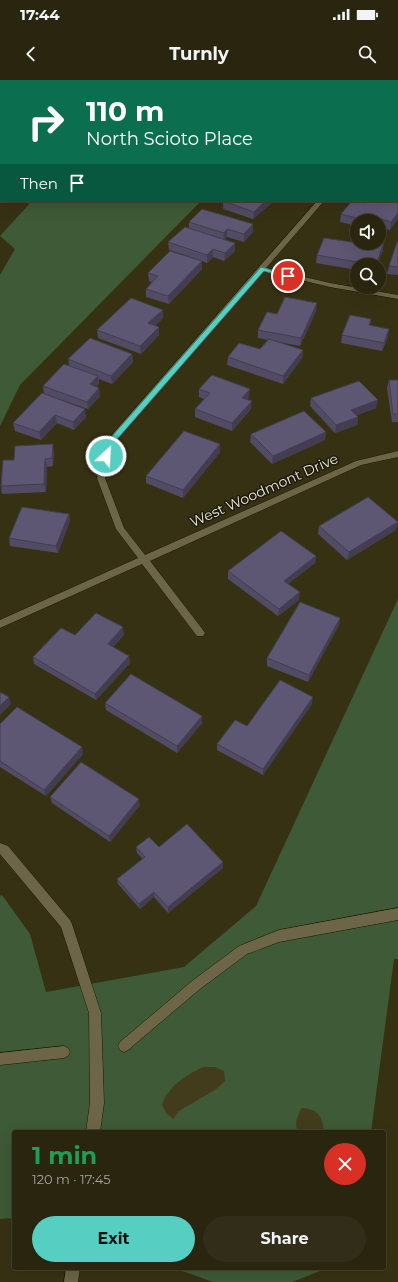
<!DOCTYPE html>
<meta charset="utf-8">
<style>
:root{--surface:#29250f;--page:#312d18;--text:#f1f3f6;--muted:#a5a59e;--line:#45422f;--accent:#57cec2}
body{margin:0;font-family:Montserrat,sans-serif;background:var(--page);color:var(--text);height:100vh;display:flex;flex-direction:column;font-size:15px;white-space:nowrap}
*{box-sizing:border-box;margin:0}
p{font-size:13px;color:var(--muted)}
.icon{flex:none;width:22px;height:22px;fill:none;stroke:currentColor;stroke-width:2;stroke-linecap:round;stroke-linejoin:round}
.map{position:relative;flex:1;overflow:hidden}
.drawer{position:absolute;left:12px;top:1050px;width:374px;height:140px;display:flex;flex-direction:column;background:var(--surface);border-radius:4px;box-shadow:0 4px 16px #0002,0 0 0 1px var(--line)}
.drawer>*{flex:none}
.guide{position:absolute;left:0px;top:0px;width:398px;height:122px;box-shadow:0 4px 16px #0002,0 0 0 1px var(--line);background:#0b6e4f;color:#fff;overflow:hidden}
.tools{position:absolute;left:350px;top:134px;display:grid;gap:8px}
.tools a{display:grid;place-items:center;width:36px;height:36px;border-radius:50%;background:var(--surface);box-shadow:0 4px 16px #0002,0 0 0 1px var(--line);font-size:20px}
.pin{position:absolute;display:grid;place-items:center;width:34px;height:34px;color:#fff;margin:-17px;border:2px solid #fff;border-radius:50%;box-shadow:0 1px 4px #0007}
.me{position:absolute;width:44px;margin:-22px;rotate:25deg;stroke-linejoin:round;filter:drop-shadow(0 0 3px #0008)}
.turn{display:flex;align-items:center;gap:14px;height:84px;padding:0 20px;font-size:18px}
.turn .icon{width:52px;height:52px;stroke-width:2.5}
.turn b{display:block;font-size:28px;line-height:34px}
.then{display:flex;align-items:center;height:38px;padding:0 20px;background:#0003;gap:8px;font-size:15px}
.round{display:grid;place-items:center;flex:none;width:42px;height:42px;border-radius:21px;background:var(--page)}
.summary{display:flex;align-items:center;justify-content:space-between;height:68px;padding:0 20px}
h1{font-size:24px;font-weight:700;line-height:30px;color:#1e9e55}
.primary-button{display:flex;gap:8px;margin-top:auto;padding:8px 20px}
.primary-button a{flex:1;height:46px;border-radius:24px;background:var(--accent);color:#111;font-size:16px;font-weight:700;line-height:46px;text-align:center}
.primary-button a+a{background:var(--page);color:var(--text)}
.status{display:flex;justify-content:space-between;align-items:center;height:28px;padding:0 20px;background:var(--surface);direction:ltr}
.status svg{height:11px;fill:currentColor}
header{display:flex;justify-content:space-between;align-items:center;height:52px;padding:0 20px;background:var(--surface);font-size:18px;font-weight:700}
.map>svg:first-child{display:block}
.green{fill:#3e5a37}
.sand{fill:#433c1c}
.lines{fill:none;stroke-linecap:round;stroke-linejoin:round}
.lane-casing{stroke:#1f1800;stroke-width:1}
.street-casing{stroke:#1f1800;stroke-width:1}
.lane{fill:#6c6547;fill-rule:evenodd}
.street{fill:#6c6547;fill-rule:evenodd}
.wall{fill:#514b63}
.shaded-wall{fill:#423d50}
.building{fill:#5e5773;stroke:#423d50}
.route{fill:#57cec2;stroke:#39867e}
.labels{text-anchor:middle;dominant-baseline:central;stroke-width:3;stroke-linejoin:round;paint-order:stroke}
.street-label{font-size:14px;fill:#ece8d7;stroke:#1c190d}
</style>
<div class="status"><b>17:44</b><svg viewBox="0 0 49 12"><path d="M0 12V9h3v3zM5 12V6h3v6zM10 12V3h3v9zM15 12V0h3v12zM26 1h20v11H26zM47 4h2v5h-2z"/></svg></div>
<header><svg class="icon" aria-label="back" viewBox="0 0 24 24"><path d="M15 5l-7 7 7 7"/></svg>Turnly<svg class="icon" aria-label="search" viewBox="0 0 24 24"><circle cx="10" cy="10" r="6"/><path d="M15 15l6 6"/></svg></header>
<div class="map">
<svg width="398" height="1202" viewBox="0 0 398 1202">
<rect width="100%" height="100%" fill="#373114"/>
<g class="green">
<polygon points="159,0 321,0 158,1"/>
<polygon points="32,121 201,121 20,305 0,346 0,195 15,169 0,156"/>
<polygon points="398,519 398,879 394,879 371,1052 14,1052 14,1138 0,1139 0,816 2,815 30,854 46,912 184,887 256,826"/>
<polygon points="174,1188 328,1188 292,1202 213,1202"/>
</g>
<g class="sand">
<path d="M203,987H215L224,991L225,1001L215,1010L179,1031L173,1039L167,1034L162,1025C168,1006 186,995 203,987Z"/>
<path d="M301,1028C318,1029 322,1035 324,1052H297L296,1042Z"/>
</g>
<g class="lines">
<g class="lane-casing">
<g id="lane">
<polygon points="398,828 398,840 279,862 247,874 200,909 128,970 124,972 120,970 118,966 120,962 192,901 239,866 279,850"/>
<polygon points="64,966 68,968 70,972 68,976 64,978 0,985 0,973"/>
</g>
</g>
<g class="street-casing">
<g id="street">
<polygon points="38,0 44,0 37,1"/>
<polygon points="398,29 398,33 397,34 397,30"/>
<polygon points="0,47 1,47 0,52"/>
<polygon points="317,121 324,121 266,188 330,203 398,215 398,219 330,207 263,191 112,365 105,398 124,448 145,475 356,381 398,371 398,377 361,385 150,481 203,550 205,553 203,556 197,556 142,484 0,548 0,540 138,478 116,449 97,398 104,364"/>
<polygon points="0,763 8,766 70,840 72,844 101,933 104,1023 100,1052 86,1052 90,1023 89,933 61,847 0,774"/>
<polygon points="66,1188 80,1188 78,1202 64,1202"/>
</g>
</g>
<use href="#lane" class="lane"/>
<use href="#street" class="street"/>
</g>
<g class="wall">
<polygon points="98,0 144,0 143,1 98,1"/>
<polygon points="397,83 398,83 398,123 392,121 397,121"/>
<polygon points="223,121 274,121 253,139 223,129"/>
<polygon points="364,123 398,123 390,150 379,147 379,141 357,141 357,146 340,142 341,134"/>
<polygon points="189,142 253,152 244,162 227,157 224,160 235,171 224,181 213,177 207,183 202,181 202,189 169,224 146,217 146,209 152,202 149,201 148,193 188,176 169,170 168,162 189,148"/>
<polygon points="398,162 398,195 387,194 389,186"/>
<polygon points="383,170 377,185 357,185 357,190 316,183 317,175"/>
<polygon points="163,230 163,238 155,246 159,247 159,255 141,274 98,258 97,250"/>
<polygon points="316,231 300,266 278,262 303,270 302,278 283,304 227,285 228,277 260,269 268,260 258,258 258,250 277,234"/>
<polygon points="371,239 370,245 388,257 382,271 341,263 342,255"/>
<polygon points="132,274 133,282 112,304 99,299 99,304 96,307 100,316 88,329 44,314 43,306 69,285 68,279"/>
<polygon points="389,300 398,300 398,342 392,342 387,308"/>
<polygon points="199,309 249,317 247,320 251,329 232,351 195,337 195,329 204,319 199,317"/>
<polygon points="42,313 86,337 74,350 57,343 41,360 15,351 13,343"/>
<polygon points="311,318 376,328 357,335 358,337 357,345 335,353 310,326"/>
<polygon points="326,352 325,360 272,384 250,362 251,354"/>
<polygon points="54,372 53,386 47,387 46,412 2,414 1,406 14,380"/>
<polygon points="220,372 183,418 146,403 146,396"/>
<polygon points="69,434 70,441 58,473 10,466 9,458"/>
<polygon points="398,442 396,450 347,480 318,454 319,446"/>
<polygon points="316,476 315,483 288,504 299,520 278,536 228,499 228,491"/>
<polygon points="340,538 339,545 308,602 267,586 267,578"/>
<polygon points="75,555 124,555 113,567 129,576 130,583 96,620 34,584 33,577"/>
<polygon points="105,623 202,643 177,673 106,630"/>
<polygon points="312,624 263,695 217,670 217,664"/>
<polygon points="0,644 83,674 46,716 0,687"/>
<polygon points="50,717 140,725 110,762 52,723"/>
<polygon points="136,767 159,767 223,782 223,788 168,833 154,817 140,829 118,804 117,799 143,779 137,773"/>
</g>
<g class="shaded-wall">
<polygon points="0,0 4,0 4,1 1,1 1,7 0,8"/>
<polygon points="134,0 144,0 143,1 134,1"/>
<polygon points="1,101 1,110 0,110 0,102"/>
<polygon points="265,121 274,121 253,139 254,132"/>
<polygon points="398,133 398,139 390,150 391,142"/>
<polygon points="368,135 367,141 364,141 364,140"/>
<polygon points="253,144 253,152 244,162 244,154"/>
<polygon points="227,149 227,157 223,161 224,153"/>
<polygon points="384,162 383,170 377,185 376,185"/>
<polygon points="235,163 235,171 224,181 225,173"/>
<polygon points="213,169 213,177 207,183 207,175"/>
<polygon points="202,181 202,189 169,224 168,216"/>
<polygon points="317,223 316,231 300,266 301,258"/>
<polygon points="163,230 163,238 149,251 148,243"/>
<polygon points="159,247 159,255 141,274 140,266"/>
<polygon points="389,249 388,257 382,271 384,263"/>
<polygon points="303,270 302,278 283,304 283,296"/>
<polygon points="132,274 133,282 112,304 111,296"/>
<polygon points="98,296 99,304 91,312 90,304"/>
<polygon points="99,308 100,316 88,329 87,322"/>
<polygon points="250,309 249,317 242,326 242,318"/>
<polygon points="378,320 376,328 350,338 351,330"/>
<polygon points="252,321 251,329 232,351 232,343"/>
<polygon points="85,329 86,337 74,350 73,342"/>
<polygon points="55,335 57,343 41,360 39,352"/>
<polygon points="358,337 357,345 335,353 336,345"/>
<polygon points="326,352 325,360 272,384 273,376"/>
<polygon points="53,364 54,372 53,386 52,378"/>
<polygon points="220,364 220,372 183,418 183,410"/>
<polygon points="45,379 47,387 46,412 44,404"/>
<polygon points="69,434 70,441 58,473 56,466"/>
<polygon points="398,442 396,450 347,480 349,472"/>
<polygon points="316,476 315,483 283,508 284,501"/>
<polygon points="300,512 299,520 278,536 279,529"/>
<polygon points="340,538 339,545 308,602 309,595"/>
<polygon points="123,547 124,555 109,571 108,564"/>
<polygon points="129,576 130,583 96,620 95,614"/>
<polygon points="9,617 11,624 0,635 0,626"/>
<polygon points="313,617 312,624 263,695 263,689"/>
<polygon points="202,636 202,643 177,673 177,666"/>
<polygon points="82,667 83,674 46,716 44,710"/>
<polygon points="139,719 140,725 110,762 109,756"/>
<polygon points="223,782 223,788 168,833 168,827"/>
<polygon points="154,812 154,817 140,829 139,824"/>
</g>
<g class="building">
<polygon points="67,0 91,0 95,1 66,1"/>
<polygon points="107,0 125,0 124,1 111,1"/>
<polygon points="337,0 371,0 374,1 336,1"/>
<polygon points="0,78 1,79 1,101 0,102"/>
<polygon points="397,82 398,83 398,115 397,114"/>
<polygon points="223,121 265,121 254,132"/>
<polygon points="352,121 357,121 364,123 366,121 390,121 398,123 398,133 391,142 368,135 364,140 341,134"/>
<polygon points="202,129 253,144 244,154 227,149 224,153 189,142"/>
<polygon points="185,147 235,163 225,173 213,169 207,175 168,162"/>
<polygon points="324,158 358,163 379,163 379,161 384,162 376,185 374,185 317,175"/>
<polygon points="397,162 398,162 398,187 389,186"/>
<polygon points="170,171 202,181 168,216 146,209 158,196 148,193"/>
<polygon points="285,217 317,223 301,258 258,250 267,232 277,234"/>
<polygon points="131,218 163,230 148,243 159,247 140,266 97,250"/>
<polygon points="350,235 371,239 369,245 389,249 384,263 342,255"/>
<polygon points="90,258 132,274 111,296 68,279"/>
<polygon points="269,259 303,270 283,296 228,277 239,263 260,269"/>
<polygon points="64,284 98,296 90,304 99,308 87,322 43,306"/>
<polygon points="212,295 250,309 242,318 252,321 232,343 195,329 210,313 199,309"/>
<polygon points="389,300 398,300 398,334 393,334"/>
<polygon points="359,301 378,320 351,330 358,337 336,345 311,318"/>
<polygon points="42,313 85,329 73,342 55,335 39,352 13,343"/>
<polygon points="304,331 326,352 273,376 251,354"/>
<polygon points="184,351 220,364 183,410 146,396"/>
<polygon points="53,364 52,378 45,379 44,404 1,406 3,380 14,380 15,366"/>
<polygon points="368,417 398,442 349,472 319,446"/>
<polygon points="22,427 69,434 56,466 9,458"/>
<polygon points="281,451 316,476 284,501 300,512 279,529 228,491"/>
<polygon points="300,522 340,538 309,595 267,578"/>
<polygon points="96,533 123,547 108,564 129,576 95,614 33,577 61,548 75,555"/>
<polygon points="131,594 202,636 177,666 105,623"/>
<polygon points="280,600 313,617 263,689 217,664 235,640 247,646"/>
<polygon points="0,612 9,617 0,626"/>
<polygon points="17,627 82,667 44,710 0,681 0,644"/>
<polygon points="81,682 139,719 109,756 50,717"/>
<polygon points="187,744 223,782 168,827 154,812 139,824 117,799 145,777 136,767 149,757 159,767"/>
</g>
<polygon class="route" points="261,187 291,196 288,198 264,191 112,365 109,377 103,377 102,376 106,363"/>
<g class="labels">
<g class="street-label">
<text transform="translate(264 410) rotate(-24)">West Woodmont Drive</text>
</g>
</g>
</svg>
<div class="tools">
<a><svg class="icon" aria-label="sound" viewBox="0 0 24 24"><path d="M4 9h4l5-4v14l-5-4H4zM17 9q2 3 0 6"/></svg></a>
<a><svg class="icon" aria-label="search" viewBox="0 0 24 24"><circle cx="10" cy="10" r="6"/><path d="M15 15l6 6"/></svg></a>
</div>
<div class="pin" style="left:288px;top:196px;background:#d93025"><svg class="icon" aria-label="arrive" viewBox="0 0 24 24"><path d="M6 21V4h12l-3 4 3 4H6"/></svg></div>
<svg class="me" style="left:106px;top:376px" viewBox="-20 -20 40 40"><circle r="17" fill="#57cec2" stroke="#fff" stroke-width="3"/><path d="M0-11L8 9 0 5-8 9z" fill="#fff"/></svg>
<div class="guide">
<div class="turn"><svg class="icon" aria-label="right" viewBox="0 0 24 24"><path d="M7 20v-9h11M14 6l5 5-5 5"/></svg><div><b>110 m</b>North Scioto Place</div></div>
<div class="then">Then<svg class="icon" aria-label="arrive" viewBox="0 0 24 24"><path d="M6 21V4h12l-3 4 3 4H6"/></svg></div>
</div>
<section class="drawer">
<div class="summary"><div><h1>1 min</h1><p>120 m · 17:45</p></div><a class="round" style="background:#d93025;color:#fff"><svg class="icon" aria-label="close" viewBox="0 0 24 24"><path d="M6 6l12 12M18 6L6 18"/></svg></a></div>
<div class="primary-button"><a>Exit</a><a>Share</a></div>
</section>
</div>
